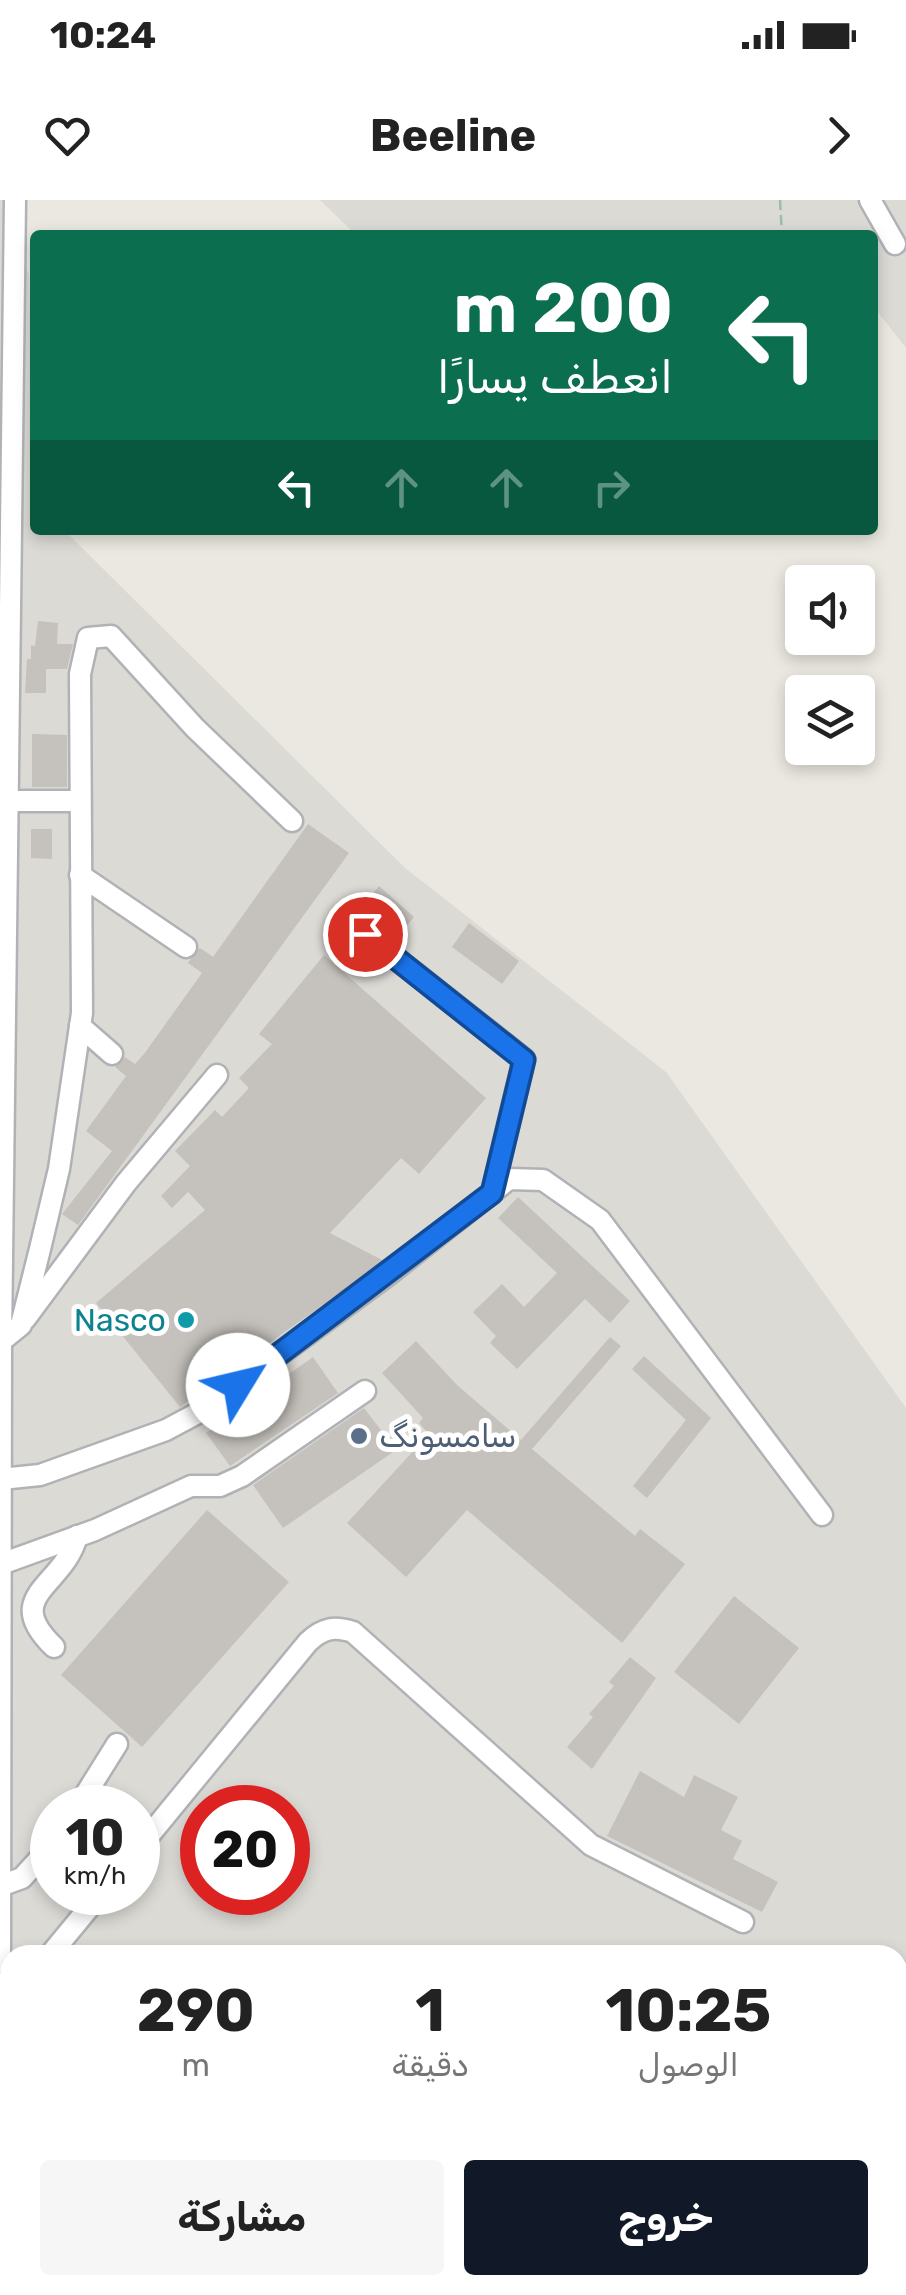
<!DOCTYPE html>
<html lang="ar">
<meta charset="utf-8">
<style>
:root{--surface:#fff;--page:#f6f6f6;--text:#222;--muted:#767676;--accent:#111827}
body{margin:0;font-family:Rubik,"Noto Sans Arabic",sans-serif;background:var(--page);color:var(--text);direction:rtl;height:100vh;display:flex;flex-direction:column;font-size:38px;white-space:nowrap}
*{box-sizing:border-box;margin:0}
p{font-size:32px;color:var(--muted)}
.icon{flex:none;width:55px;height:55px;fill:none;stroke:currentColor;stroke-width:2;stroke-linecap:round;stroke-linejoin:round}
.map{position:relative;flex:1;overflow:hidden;direction:ltr}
.details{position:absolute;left:0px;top:1745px;width:908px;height:350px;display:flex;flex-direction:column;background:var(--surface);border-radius:30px 30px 0 0;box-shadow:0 5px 15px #0003;direction:rtl}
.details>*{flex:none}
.guide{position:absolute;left:30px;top:30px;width:848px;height:305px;border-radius:10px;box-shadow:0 5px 15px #0003;direction:rtl;background:#0b6e4f;color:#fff;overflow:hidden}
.fabs{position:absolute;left:785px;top:365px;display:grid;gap:20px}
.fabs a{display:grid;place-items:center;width:90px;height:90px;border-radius:10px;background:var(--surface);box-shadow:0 5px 15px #0003;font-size:50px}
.speed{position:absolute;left:30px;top:1585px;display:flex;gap:20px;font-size:50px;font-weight:700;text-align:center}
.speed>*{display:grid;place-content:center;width:130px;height:130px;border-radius:50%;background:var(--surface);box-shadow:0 5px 15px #0003;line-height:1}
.speed small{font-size:25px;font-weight:400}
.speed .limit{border:15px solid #d22;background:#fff;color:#111}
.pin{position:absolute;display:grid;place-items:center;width:85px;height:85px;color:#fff;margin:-42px;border:5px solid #fff;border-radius:50%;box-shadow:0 2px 10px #0007}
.me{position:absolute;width:110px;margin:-55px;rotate:54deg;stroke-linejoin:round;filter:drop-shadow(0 0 8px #0008)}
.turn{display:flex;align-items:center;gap:35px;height:210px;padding:0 40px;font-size:45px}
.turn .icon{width:130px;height:130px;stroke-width:2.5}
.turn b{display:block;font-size:70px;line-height:85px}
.lanes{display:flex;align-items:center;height:95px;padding:0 40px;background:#0003;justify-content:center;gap:50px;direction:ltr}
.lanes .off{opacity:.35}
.eta{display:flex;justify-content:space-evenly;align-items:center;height:170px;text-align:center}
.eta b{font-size:60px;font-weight:700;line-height:70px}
.cta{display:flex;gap:20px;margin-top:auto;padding:20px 40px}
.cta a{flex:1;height:115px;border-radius:10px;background:var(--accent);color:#fff;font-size:40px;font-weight:700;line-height:115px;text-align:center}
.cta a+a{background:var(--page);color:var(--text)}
.status{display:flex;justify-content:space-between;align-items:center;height:70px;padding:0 50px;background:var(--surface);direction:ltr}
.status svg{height:28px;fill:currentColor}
header{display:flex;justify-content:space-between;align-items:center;height:130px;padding:0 40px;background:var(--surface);font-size:45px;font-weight:700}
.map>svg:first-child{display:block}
.industrial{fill:#dbdad5;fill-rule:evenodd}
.building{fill:#c5c2bd}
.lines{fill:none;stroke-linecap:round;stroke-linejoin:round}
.minor-casing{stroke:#b1b2b6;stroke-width:25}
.path{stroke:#9abfa6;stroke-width:2.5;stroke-dasharray:10 5;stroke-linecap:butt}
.minor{stroke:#fff;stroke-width:20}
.route-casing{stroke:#114b97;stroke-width:25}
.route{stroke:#1a73e8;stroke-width:18}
.culture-dot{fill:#0f9aa8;stroke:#fff;stroke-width:4}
.service-dot{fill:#5c6f8a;stroke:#fff;stroke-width:4}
.labels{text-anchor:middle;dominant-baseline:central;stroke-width:10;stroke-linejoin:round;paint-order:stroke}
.culture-label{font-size:32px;fill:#0d838f;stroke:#fff;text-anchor:end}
.service-label{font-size:32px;fill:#4e5e75;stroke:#fff;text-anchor:start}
</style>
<div class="status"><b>10:24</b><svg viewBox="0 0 49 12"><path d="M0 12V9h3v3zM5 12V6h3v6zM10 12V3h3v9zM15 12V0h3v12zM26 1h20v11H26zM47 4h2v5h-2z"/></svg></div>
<header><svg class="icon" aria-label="forward" viewBox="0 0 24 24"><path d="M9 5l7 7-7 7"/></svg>Beeline<svg class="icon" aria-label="heart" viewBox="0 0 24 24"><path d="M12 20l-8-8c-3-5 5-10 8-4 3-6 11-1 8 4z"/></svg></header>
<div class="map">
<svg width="906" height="2095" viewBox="0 0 906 2095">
<rect width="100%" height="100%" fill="#eae8e0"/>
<g class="industrial">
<path d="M0,0H4L29,75L35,330H64L405,668L666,872L906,1208V1771L898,1782V1755H10V2085H871L887,2095H0ZM52,1608H138V1692H52ZM202,1608H288V1692H202Z"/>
<polygon points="320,0 906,0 906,148 873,106 872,35 356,35"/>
</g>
<g class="building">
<polygon points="38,421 58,423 57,444 73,444 67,469 46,469 46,493 25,493 27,459 31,459 31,445 35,446"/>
<polygon points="32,534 67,535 67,587 32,587"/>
<polygon points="308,624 349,653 78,1025 62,1014 112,951 86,931 126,876 115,867 125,857 135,864 144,854 202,773 188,763 190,760 200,748 213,757"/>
<polygon points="31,629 52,629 52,659 31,658"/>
<polygon points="379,686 414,717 395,740 373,723 353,717"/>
<polygon points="469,723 519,761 502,784 452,747"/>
<polygon points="324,755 486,898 419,974 401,958 330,1033 384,1061 180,1207 96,1103 205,1010 188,992 172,1008 161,996 190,966 175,951 215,910 222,917 249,888 239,878 272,844 259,834"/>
<polygon points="518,997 630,1101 610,1123 585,1099 517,1169 490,1143 496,1136 473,1112 502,1084 524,1107 557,1073 498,1018"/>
<polygon points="610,1137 621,1146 532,1249 635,1336 640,1329 685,1364 622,1443 467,1310 406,1377 347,1323 429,1234 419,1223 423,1218 382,1173 416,1141 457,1185 521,1240"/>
<polygon points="644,1156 711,1218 647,1298 633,1286 686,1220 632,1169"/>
<polygon points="313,1157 338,1193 230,1266 206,1233"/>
<polygon points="364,1208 396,1250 283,1328 253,1285"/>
<polygon points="207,1310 289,1382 142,1547 61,1475"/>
<polygon points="734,1396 799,1448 739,1524 674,1472"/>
<polygon points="630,1457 656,1478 592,1569 567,1547 593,1517 589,1514 614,1486 609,1482"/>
<polygon points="640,1571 684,1597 694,1575 738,1597 721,1630 742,1641 733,1659 778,1682 762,1712 607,1636"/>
</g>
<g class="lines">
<g class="minor-casing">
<g id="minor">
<polyline points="870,0 895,44"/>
<polyline points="9,601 80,601"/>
<polyline points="80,675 186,747"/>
<polyline points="365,734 524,859 492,993"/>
<polyline points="80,826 112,854"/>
<polyline points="25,1119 126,983 217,875"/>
<polyline points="0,1142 21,1125 40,1049 59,969 82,813 80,474 88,438 111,436 195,528 292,621"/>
<polyline points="1,1279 40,1275 166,1230 209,1207 388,1075 509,979 543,980 600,1020 822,1315"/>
<polyline points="1,1364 95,1330 191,1286 220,1286 242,1276 365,1191"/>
<path d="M54,1447C0,1395 64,1387 77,1336"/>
<polyline points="77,1608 117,1544"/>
<path d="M138,1649L308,1442C323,1428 334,1426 353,1432L591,1645L743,1722"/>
<polyline points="0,1686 22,1678 52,1645"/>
<polyline points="50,1755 102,1692"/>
<polyline points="0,1762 1,1141 15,0"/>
<polyline points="881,2085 898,2095"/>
</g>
</g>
<polyline class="path" points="780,0 782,35"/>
<use href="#minor" class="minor"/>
</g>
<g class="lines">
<g class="route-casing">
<polyline id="route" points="238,1185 492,993 524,860 365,734"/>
</g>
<use href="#route" class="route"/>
</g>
<circle class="culture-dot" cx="186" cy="1120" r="10"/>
<circle class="service-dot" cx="359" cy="1236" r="10"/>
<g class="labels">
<g class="culture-label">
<text x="166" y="1120">Nasco</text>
</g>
<g class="service-label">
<text x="379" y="1236">سامسونگ</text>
</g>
</g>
</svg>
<div class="fabs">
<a><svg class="icon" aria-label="sound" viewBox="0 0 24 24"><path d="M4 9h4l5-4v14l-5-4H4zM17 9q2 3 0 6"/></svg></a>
<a><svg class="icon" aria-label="layers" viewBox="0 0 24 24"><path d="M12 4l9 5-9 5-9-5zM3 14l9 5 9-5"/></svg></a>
</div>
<div class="speed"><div>10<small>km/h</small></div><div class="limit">20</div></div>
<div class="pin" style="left:365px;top:734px;background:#d93025"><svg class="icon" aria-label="arrive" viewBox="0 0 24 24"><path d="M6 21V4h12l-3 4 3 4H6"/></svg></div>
<svg class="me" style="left:238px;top:1185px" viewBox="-20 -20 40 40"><circle r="19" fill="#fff"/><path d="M0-13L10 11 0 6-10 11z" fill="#1a73e8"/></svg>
<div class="guide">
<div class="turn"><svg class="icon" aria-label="left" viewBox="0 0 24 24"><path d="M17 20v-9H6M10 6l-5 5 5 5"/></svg><div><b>200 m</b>انعطف يسارًا</div></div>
<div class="lanes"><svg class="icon" aria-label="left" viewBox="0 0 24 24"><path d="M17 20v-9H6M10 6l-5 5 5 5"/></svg><svg class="icon off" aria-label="ahead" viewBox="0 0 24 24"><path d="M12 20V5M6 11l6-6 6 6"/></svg><svg class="icon off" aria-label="ahead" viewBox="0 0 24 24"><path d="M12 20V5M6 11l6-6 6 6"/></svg><svg class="icon off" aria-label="right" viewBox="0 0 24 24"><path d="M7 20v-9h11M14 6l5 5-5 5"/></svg></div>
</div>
<section class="details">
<div class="eta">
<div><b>10:25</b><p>الوصول</p></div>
<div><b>1</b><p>دقيقة</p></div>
<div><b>290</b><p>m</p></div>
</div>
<div class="cta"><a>خروج</a><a>مشاركة</a></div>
</section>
</div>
